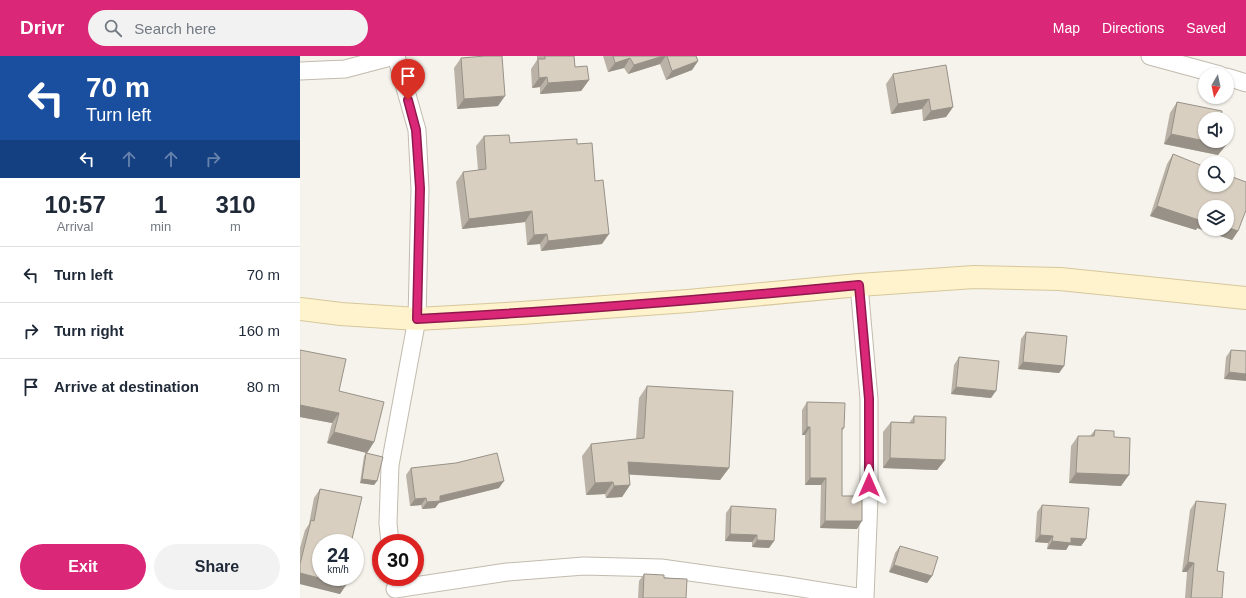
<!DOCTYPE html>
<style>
:root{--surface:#fff;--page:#f2f2f3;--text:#1f2937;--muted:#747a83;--line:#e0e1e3;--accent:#db2777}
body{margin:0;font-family:Helvetica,sans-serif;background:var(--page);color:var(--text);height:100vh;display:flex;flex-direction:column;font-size:15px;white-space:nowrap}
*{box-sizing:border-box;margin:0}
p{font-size:13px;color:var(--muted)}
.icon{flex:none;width:22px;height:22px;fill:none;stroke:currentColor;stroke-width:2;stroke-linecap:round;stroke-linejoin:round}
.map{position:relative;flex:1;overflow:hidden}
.sheet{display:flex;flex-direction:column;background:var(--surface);width:300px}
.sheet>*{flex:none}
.top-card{background:#1a4fa0;color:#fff;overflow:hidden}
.needle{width:26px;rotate:189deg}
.controls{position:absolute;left:898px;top:12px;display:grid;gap:8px}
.controls a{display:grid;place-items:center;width:36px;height:36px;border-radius:50%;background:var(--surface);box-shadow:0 1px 3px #0004;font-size:20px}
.speed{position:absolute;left:12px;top:478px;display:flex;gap:8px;font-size:20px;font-weight:700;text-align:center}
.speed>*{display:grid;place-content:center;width:52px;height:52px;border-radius:50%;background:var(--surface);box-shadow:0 1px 3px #0004;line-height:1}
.speed small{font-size:10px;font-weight:400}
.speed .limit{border:6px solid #d22;background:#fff;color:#111}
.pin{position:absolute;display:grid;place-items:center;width:34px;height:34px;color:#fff;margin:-41px -17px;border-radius:50% 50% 50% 0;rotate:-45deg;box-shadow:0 0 4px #0007}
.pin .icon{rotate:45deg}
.me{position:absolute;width:44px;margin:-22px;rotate:0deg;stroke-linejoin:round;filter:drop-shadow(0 0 3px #0008)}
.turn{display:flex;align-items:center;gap:14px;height:84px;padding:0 20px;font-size:18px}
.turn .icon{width:52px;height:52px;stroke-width:2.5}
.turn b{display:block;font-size:28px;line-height:34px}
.lanes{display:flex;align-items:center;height:38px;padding:0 20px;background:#0003;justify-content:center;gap:20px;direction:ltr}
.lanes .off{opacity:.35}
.eta{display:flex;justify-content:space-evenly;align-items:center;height:68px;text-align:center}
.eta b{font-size:24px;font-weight:700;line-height:28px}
.cta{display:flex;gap:8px;margin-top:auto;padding:8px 20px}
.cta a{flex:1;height:46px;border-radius:24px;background:var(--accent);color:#fff;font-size:16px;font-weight:700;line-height:46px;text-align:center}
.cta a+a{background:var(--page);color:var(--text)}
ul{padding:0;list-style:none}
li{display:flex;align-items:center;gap:12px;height:56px;padding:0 20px;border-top:1px solid var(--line)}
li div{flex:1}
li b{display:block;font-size:15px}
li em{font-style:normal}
header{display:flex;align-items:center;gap:24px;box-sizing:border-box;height:56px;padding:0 20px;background:var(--accent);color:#fff}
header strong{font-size:19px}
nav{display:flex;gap:22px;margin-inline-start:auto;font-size:14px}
.search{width:280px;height:36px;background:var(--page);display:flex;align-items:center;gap:10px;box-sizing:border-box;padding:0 14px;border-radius:22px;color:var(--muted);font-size:15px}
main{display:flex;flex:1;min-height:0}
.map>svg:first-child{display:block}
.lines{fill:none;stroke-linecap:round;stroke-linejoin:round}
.street-casing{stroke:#c2bbae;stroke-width:19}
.secondary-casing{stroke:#d6c79b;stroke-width:24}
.street{stroke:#fff;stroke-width:17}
.secondary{stroke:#fff3cd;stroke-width:22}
.wall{fill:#bab2a6}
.shaded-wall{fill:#979187}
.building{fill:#d8cfc1;stroke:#979187}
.route-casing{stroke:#8e194d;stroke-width:10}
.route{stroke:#db2777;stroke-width:7}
</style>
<header>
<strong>Drivr</strong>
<div class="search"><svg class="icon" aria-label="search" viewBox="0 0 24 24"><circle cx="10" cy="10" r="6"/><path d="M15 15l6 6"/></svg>Search here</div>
<nav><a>Map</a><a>Directions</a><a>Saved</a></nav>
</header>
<main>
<section class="sheet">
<div class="top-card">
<div class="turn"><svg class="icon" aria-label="left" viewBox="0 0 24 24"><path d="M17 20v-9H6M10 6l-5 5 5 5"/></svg><div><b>70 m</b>Turn left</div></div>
<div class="lanes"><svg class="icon" aria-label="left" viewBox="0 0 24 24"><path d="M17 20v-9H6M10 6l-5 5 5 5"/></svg><svg class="icon off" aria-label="ahead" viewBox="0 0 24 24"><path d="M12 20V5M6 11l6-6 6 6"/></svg><svg class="icon off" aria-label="ahead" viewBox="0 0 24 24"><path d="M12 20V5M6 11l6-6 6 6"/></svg><svg class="icon off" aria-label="right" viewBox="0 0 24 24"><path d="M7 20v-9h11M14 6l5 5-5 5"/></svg></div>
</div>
<div class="eta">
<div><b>10:57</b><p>Arrival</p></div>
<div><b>1</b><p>min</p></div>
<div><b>310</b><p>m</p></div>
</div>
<ul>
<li><svg class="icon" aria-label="left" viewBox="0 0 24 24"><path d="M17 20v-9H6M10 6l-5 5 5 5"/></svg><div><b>Turn left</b></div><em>70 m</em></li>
<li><svg class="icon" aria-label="right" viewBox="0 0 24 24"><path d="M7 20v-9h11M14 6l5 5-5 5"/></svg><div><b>Turn right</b></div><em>160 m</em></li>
<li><svg class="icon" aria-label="arrive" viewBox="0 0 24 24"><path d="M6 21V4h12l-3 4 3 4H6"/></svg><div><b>Arrive at destination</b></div><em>80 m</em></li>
</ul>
<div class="cta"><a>Exit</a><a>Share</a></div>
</section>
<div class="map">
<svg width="946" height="542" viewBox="0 0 946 542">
<rect width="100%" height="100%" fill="#f6f3ec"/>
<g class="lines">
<g class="street-casing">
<g id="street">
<polyline points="850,0 920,19"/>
<polyline points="0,15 45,13 94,0"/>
<polyline points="927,21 946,27"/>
<polyline points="559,229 569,343 569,443 565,542"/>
<polyline points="90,487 88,467 90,409 117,263 120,133 117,74 96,0"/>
<polyline points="95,533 207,516 284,510 361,512 483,529 563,542"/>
</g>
</g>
<g class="secondary-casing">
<polyline id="secondary" points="0,253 41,258 117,263 222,257 388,245 559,229 674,221 760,223 946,242"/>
</g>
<use href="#street" class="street"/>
<use href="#secondary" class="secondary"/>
</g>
<g class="wall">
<polygon points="237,0 274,0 275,11 289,24 281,35 240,38 240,31 232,32 231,13 237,4"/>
<polygon points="303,0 396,0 398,5 392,14 366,24 360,8 328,18 324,12 308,16"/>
<polygon points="161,2 198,50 157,53 154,12"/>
<polygon points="593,18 653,51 646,61 623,65 622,53 591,58 586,28"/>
<polygon points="877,46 905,63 926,89 918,99 864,88 870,57"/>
<polygon points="184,80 210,87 277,88 295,125 302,188 241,195 240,188 227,189 225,166 162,173 156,126 163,116 178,114 176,90"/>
<polygon points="873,98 938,175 932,184 897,172 896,174 850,160 867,108"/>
<polygon points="726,276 764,310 759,317 718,313 721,283"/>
<polygon points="0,294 39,335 74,386 67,397 27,387 32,367 0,361"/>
<polygon points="931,294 946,295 924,323 926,301"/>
<polygon points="659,301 691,342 651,338 654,309"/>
<polygon points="347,330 429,412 420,424 329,418 330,429 322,441 306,442 305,438 286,439 282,400 291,388 336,383 339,342"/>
<polygon points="507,346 544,372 542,375 542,440 557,473 520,472 521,429 505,429 505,379 502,379 502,354"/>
<polygon points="614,360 645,404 637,414 583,412 583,376 591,366 609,367"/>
<polygon points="795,374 814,381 821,430 769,427 771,390 778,380 790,380"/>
<polygon points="66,397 77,425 74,429 60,427 64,400"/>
<polygon points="111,412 199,432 139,447 135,452 122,453 121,449 110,450 106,419"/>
<polygon points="20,433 21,487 46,529 40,538 0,528 0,492 5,474 9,468 14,442"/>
<polygon points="896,445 917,515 922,542 885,542 887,516 882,516 890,454"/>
<polygon points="742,449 786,483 781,490 769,489 766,494 747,493 748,487 735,486 737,456"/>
<polygon points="431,450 474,485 469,492 452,491 452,486 425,485 426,457"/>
<polygon points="600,490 632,520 627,527 589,516 595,497"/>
<polygon points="344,518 364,522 386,542 338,542 339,525"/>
</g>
<g class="shaded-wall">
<polygon points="363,0 366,0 360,8 328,18 334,9"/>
<polygon points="330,2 324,12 308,16 315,7"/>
<polygon points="398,5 392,14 366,24 372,15"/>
<polygon points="247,21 240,31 232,32 239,22"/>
<polygon points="289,24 281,35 240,38 248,27"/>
<polygon points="205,40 198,50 157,53 164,43"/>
<polygon points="629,43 622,53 591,58 598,48"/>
<polygon points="653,51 646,61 623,65 631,55"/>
<polygon points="871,78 905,85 926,89 918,99 864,88"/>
<polygon points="857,150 905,163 905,173 927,173 927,171 938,175 932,184 897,172 896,174 850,160"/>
<polygon points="232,155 225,166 162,173 169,163"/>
<polygon points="247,178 240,188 227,189 234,179"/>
<polygon points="309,178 302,188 241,195 248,185"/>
<polygon points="723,306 764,310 759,317 718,313"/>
<polygon points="929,316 946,318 946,325 924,323"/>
<polygon points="656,331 696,335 691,342 651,338"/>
<polygon points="0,349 39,357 32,367 0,361"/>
<polygon points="507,371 510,371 505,379 502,379"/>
<polygon points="34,376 74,386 67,397 27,387"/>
<polygon points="590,402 645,404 637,414 583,412"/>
<polygon points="328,406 429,412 420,424 320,418"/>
<polygon points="776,417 829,419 821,430 769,427"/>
<polygon points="510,422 526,422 521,429 505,429"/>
<polygon points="62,423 77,425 74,429 60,427"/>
<polygon points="204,425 199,432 139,447 135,452 122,453 127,446 140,440"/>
<polygon points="313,426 305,438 286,439 295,427"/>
<polygon points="330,429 322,441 306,442 314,430"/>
<polygon points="126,442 121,449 110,450 115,443"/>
<polygon points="525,465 562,465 557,473 520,472"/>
<polygon points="430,478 457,479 452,486 425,485"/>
<polygon points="740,479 753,480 748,487 735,486"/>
<polygon points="771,482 786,483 781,490 769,489 766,494 747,493 752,485"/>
<polygon points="457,484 474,485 469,492 452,491"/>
<polygon points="888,506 894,507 887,516 882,516"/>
<polygon points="594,509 632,520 627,527 589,516"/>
<polygon points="0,517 46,529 40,538 0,528"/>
</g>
<g class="building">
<polygon points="185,0 202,0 205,40 164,43 161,2"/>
<polygon points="245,0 274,0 275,11 287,10 289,24 248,27 247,21 239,22 238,3 245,3"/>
<polygon points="313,0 363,0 334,9 330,2 315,7"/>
<polygon points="367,0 396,0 398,5 372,15"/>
<polygon points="646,9 653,51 631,55 629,43 598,48 593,18"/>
<polygon points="877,46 922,55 921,63 905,63 905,85 871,78"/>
<polygon points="927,75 928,75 927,82"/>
<polygon points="209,79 210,87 277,83 277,88 292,87 295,125 303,124 309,178 248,185 247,178 234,179 232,155 169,163 163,116 186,113 184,80"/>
<polygon points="907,85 926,85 926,89"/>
<polygon points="873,98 905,111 905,129 927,129 927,119 946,126 946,154 938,175 927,171 927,151 905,151 905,163 903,162 902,165 857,150"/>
<polygon points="726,276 767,280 764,310 723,306"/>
<polygon points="0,294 46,303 39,335 84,346 74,386 34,376 39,357 0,349"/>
<polygon points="931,294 946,295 946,318 929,316"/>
<polygon points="659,301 699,305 696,335 656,331"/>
<polygon points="347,330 433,335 429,412 328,406 330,429 314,430 313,426 295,427 291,388 344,382"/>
<polygon points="507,346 545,347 544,372 542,372 542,440 562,440 562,465 525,465 526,422 510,422 510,371 507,371"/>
<polygon points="614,360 646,361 645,404 590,402 591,366 614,367"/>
<polygon points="795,374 814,375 814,381 830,382 829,419 776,417 778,380 794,380"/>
<polygon points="66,397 83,401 77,425 62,423"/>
<polygon points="197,397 204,425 140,440 140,445 127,446 126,442 115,443 111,412 156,407"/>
<polygon points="20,433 62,441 51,487 21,487 21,521 48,521 46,529 0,517 0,508 11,464 14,465"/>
<polygon points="896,445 926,448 917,515 924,516 922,542 891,542 894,507 888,506"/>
<polygon points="742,449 789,452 786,483 771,482 771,487 752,485 753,480 740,479"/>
<polygon points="431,450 476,453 474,485 457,484 457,479 430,478"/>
<polygon points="600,490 638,501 632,520 594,509"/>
<polygon points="344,518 364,519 364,522 387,523 386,542 343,542"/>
</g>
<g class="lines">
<g class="route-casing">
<path id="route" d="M108,44L116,74L120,132L117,263C265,255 412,243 559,229L569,343V429"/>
</g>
<use href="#route" class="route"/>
</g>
</svg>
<div class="controls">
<a><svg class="needle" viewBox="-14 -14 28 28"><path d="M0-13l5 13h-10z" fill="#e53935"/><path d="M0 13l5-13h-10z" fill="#747a83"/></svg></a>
<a><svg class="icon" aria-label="sound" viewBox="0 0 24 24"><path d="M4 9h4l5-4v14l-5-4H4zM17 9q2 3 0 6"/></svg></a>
<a><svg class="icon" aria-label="search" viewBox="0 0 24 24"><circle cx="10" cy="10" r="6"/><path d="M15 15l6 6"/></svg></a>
<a><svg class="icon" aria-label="layers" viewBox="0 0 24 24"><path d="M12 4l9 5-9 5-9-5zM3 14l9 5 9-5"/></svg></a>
</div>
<div class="speed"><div>24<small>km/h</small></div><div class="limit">30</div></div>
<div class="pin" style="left:108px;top:44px;background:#d93025"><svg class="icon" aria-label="arrive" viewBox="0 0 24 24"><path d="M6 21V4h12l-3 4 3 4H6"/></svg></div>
<svg class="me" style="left:569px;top:429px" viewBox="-20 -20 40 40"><path d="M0-17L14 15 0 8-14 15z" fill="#db2777" stroke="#fff" stroke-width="4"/></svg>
</div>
</main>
